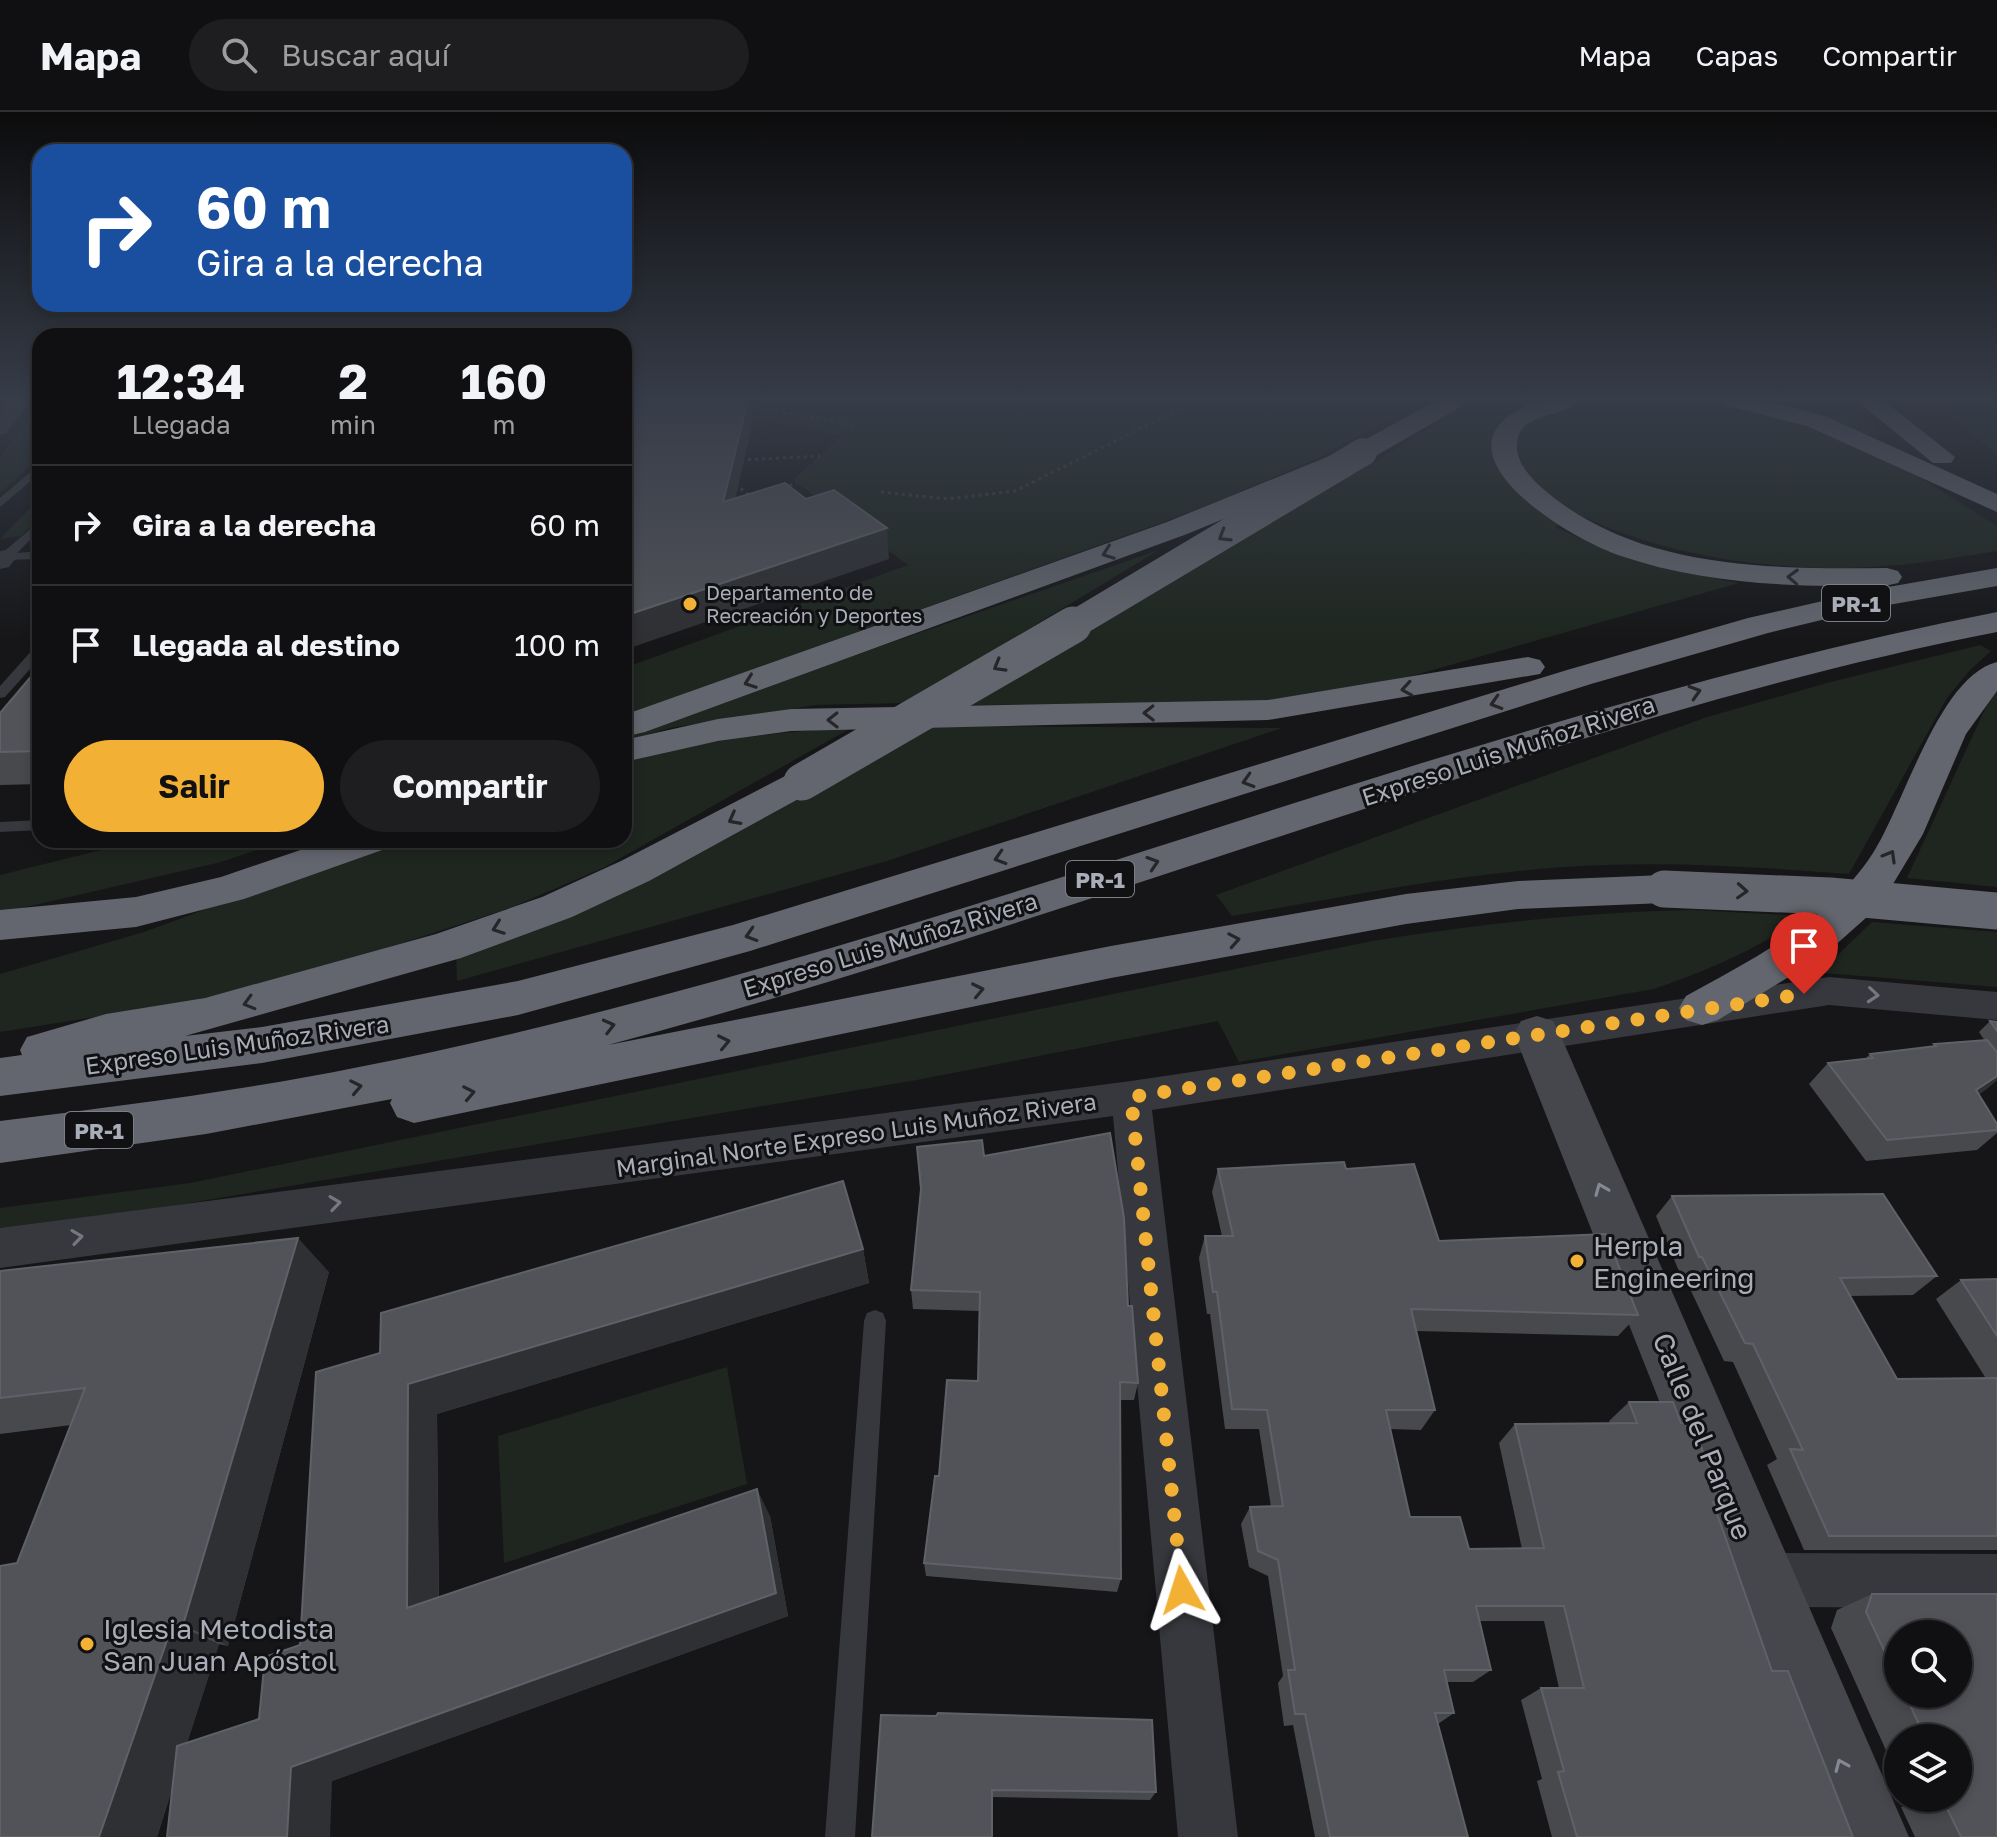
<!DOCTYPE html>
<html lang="es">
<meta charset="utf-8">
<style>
:root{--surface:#101012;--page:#1e1e20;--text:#f1f3f6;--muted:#9c9d9f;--line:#303032;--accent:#f2b134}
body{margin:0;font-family:"Golos Text",sans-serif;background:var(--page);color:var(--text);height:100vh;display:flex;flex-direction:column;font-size:30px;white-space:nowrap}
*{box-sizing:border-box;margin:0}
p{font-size:26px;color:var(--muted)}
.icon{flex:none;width:44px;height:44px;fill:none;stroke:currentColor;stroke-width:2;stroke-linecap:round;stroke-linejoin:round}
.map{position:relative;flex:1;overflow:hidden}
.panel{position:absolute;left:32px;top:216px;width:600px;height:520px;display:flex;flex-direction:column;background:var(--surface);border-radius:24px;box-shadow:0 4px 12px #0003,0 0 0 2px var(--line)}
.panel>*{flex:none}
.banner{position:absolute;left:32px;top:32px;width:600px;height:168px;border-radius:24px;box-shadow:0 4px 12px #0003,0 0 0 2px var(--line);background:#1a4fa0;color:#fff;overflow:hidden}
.controls{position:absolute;left:1884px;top:1508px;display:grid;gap:16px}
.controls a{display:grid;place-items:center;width:88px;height:88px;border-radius:50%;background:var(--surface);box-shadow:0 4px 12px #0003,0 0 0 2px var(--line);font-size:40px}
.pin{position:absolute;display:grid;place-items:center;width:68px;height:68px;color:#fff;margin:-82px -34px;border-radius:50% 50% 50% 0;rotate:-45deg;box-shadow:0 0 8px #0007}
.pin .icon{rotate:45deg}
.me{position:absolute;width:88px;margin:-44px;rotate:354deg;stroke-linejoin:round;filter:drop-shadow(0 0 6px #0008)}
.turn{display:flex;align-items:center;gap:28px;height:168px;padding:0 32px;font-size:36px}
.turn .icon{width:104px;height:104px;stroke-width:2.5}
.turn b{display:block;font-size:56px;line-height:68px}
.eta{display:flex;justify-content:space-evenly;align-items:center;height:136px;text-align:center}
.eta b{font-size:48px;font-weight:700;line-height:56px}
.primary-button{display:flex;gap:16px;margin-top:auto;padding:16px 32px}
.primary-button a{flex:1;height:92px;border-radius:48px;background:var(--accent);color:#111;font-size:32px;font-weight:700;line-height:92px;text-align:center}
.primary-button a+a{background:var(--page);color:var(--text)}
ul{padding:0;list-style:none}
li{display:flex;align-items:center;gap:24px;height:120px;padding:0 32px;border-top:2px solid var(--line)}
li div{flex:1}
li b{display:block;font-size:30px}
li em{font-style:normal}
header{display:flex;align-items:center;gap:48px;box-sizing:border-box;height:112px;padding:0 40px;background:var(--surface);border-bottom:2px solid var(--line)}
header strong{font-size:38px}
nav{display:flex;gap:44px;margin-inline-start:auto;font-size:28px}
.search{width:560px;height:72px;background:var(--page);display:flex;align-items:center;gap:20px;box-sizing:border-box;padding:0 28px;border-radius:44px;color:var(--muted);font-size:30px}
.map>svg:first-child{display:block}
.green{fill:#1e261f}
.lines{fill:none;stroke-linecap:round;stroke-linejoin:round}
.path{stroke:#3d3f44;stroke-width:3;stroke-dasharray:3 4;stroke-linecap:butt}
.lane{fill:#37383d;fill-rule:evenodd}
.street{fill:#37383d;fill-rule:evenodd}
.secondary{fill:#45474d;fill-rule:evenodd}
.highway{fill:#63666e;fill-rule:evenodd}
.highway-bridge-far1{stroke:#63666e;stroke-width:28}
.highway-bridge{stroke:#63666e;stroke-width:37}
.wall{fill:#47494d;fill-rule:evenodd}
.shaded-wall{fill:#2f3033}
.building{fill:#525359;stroke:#5f6168;stroke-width:2}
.oneway{stroke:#26262a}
.oneway2{stroke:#757881}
.oneway3{stroke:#858993}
.route{stroke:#f2b134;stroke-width:14;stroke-dasharray:0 25.2}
.poi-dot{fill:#f2b134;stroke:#111113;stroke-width:3}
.labels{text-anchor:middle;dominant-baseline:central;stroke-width:6;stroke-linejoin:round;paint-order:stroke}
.far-poi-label{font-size:20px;fill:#a8adb8;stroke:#111113;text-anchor:start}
.shield{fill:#111113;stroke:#7b7e86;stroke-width:2}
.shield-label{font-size:22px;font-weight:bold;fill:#a8adb8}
.street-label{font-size:24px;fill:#a8adb8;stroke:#111113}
.near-poi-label{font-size:28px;fill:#a8adb8;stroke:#111113;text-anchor:start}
.near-street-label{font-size:28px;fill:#a8adb8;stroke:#111113}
</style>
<header>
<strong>Mapa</strong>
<div class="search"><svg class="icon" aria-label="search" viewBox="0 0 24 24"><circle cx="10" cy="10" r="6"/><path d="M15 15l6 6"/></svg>Buscar aquí</div>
<nav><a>Mapa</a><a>Capas</a><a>Compartir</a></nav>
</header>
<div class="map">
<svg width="1997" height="1725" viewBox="0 0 1997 1725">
<rect width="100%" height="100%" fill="#161618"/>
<g class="green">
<polygon points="649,288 1424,288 1316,347 1191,400 624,604 624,556 908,453 793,368 842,323"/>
<path d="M1478,288H1836L1883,323L1869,325L1850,315L1836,321L1906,357L1997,414V439C1955,446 1912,453 1870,455C1776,460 1669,445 1584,405L1555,415C1614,443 1675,459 1739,471L1373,575L1253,592L966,593Z"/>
<polygon points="1934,288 1997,288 1997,343"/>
<polygon points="40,298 40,345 0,381 0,345 34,300"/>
<polygon points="40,386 40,405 21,424 0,427"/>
<polygon points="1159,438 906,591 816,593 670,616 624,630 624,623"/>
<path d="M1980,533L1991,539L1970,558L1947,586L1849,762C1768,756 1687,750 1606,753C1480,757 1356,783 1232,804L1216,783L1707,605L1827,571Z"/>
<polygon points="1997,578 1997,775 1907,766 1986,595"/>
<polygon points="933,614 1282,616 887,749 457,869 456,843 611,785 682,751"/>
<path d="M851,616L603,756L510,796L295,866L172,893L0,920V862L144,820L393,728H624V647C700,631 773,619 851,616Z"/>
<polygon points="142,728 287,728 221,750 0,801 0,763"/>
<path d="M1694,798L1805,804C1758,837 1709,858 1654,877L1239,950L1218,909L917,968L0,1123V1096L190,1071L1372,829C1479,812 1585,800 1694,798Z"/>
<polygon points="1872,810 1997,820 1997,875 1824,861 1822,858"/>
<polygon points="727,1255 747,1372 504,1451 498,1324"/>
</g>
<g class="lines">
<g class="path">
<polyline points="748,294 855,313"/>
<polyline points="741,348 820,344"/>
<polyline points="783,376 797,371"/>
<polyline points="734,377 740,376 753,386"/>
<polyline points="881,380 948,387 1015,379 1198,288"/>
</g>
<g class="lane">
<polygon points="40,352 40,361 0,395 0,386"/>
<polygon points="40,409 40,418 17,441 40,439 40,447 1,448 1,442"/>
<polygon points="40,534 40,546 5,585 0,586 0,574 35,535"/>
<polygon points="40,708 40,718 0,720 0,710"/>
<polygon points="875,1198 883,1201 886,1209 855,1725 825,1725 864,1209 867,1201"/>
</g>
<g class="street">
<polygon points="10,288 30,288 7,321 0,323 0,302"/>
<polygon points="5,438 14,440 17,445 9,455 0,457 0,439"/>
<polygon points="1829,865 1997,880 1997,908 1829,893 1152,998 1238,1725 1178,1725 1113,1004 0,1156 0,1116 1131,969"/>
<polygon points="1762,1441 1997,1442 1997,1496 1762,1495 1743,1487 1735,1468 1743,1449"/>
</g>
<polygon class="secondary" points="1537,904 1553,909 1560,922 1909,1725 1835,1725 1730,1468 1514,922 1521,909"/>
<g class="highway">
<polygon points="1437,288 1467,288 1464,293 1372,346 1187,422 645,620 632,623 624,621 624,603 1167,410 1354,334"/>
<path d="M1541,288H1579C1566,307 1519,299 1517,331C1515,351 1533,369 1548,381C1641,458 1772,457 1887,456L1898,459L1902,465L1898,471C1876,477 1853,475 1831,474C1759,473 1689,467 1621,444C1562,424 1415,331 1541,288Z"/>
<polygon points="1721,288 1762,288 1825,304 1997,382 1997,400 1807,314 1724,293"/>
<polygon points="1856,288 1883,288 1955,345 1951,351 1933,351"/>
<polygon points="1997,456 1997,474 1871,496 1768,521 1591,572 750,839 518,903 262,951 0,984 0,946 22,943 20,938 27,925 106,902 205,886 436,822 542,785 621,749 789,662 802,658 815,662 821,670 815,678 649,769 572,805 461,846 185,924 262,915 518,869 733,813 1567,558 1748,506 1871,478"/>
<path d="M1997,500V520C1777,563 1565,631 1352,701C1105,781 859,866 608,933L1111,834L1406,782L1518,769L1664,763L1679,767L1685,777L1679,787L1664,791L1518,797L1406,812L1111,866L414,1011L397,1005L390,991L392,987L206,1022L0,1051V1009C120,994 240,979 359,955C518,924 676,881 831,836C1219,722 1600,578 1997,500Z"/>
<polygon points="1528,545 1540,548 1545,555 1540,562 1268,608 791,619 718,629 624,650 624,628 718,607 791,597 1268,588"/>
<path d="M1997,550V579L1966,622L1923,722L1887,782L1867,805L1823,844L1718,908L1702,913L1686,908L1679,896L1686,884C1755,846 1829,809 1873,741C1904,693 1939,564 1997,550Z"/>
<polygon points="330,728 391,728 385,737 244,787 136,815 0,828 0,798 136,785 221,765"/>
</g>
<polyline class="highway-bridge-far1" points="1070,515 1363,340"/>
<g class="highway-bridge">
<polyline points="802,670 1073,513"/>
<polyline points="1664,777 1830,784 1997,799"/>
</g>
</g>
<g class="wall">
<polygon points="40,554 40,672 0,673 0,601"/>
<polygon points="1990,909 1997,910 1997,968 1978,983 1997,1012 1997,1021 1977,1038 1866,1049 1809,972 1828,951 1865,947 1870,942 1932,935 1934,932 1985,929 1979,920"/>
<polygon points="984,1044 1128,1194 1138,1271 1134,1288 1120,1288 1121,1467 1117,1480 926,1464 924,1451 939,1364 978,1269 979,1199 913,1197 911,1178"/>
<polygon points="1218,1057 1346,1057 1439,1129 1638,1203 1618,1224 1416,1219 1435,1298 1421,1318 1390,1317 1410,1405 1469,1437 1522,1437 1499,1331 1515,1312 1610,1311 1609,1309 1629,1290 1681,1311 1724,1390 1715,1396 1772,1559 1853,1725 1552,1725 1537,1669 1542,1667 1521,1588 1541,1576 1559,1576 1544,1509 1479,1509 1491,1558 1473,1570 1447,1570 1454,1601 1438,1612 1468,1725 1315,1725 1293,1613 1284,1614 1278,1571 1283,1564 1268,1464 1249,1455 1241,1412 1250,1395 1271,1395 1259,1317 1225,1317 1210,1202 1207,1202 1199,1146 1205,1124 1222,1124 1212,1080"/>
<polygon points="1672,1084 1937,1164 1913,1183 1850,1184 1897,1267 1982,1266 1985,1265 1936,1187 1961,1168 1997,1167 1997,1438 1804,1438 1767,1353 1777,1347 1733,1250 1724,1249 1684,1164 1681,1164 1656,1104"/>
<polygon points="863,1137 869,1171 437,1302 439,1486 770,1404 788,1504 332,1669 172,1677 157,1725 0,1725 71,1313 0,1322 0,1159 329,1160 228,1534 219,1532 187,1631 259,1607 300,1533 316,1260"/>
<path d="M1872,1482H1997V1725H1915L1901,1695L1911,1693L1907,1686H1958V1626H1898V1665L1831,1516L1837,1498ZM1898,1522H1958V1582H1898Z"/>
<polygon points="881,1603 1156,1680 1150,1688 992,1685"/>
</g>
<g class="shaded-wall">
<polygon points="748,288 750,288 753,309 728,419 723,390"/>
<polygon points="887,416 889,447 624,538 624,504"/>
<polygon points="1997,964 1997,968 1987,977 1953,999 1976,978"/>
<polygon points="298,1126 329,1160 228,1534 183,1513"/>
<polygon points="863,1137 869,1171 437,1302 439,1518 407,1496 408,1272"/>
<polygon points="757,1377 770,1404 788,1504 332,1669 330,1725 287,1725 291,1655"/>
<polygon points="173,1511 219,1532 157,1725 99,1725"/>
</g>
<g class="building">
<polygon points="624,288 748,288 723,390 785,371 806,387 834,378 887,416 624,504"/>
<polygon points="40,554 40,639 0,640 0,601"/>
<polygon points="1990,909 1997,910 1997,919"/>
<polygon points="1987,928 1997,940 1997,964 1976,978 1997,1012 1997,1018 1887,1028 1828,951 1873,946 1870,942 1936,934 1934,932"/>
<polygon points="1110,1021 1124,1106 1128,1194 1132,1194 1138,1271 1120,1270 1121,1467 924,1451 935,1364 939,1364 947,1268 978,1269 980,1180 911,1178 921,1077 917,1035 982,1028 984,1044"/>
<polygon points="1344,1050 1346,1057 1414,1052 1439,1129 1606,1122 1638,1203 1411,1197 1435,1298 1386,1298 1410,1405 1460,1405 1469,1437 1544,1436 1515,1312 1637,1311 1629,1290 1673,1290 1681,1311 1691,1311 1724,1390 1713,1390 1772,1559 1788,1559 1853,1725 1577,1725 1558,1660 1564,1659 1541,1576 1584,1576 1564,1494 1476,1494 1491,1558 1444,1558 1454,1601 1435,1601 1468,1725 1330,1725 1305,1602 1295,1602 1288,1558 1295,1558 1278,1448 1258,1439 1250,1395 1283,1394 1267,1298 1232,1297 1217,1180 1213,1180 1205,1124 1233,1124 1218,1057"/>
<polygon points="843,1069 863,1137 408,1272 407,1496 757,1377 776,1481 291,1655 287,1725 167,1725 177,1634 259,1607 265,1545 300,1533 316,1260 380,1241 381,1201"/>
<polygon points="1883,1082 1937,1164 1840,1166 1897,1267 1997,1266 1997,1424 1829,1424 1790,1337 1803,1338 1753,1232 1745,1231 1702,1145 1699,1145 1672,1084"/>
<polygon points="298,1126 183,1513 173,1511 99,1725 0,1725 0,1454 17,1451 85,1276 0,1286 0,1159"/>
<polygon points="1997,1167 1997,1224 1961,1168"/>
<polygon points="1872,1482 1997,1482 1997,1725 1961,1725 1942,1686 1958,1686 1958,1626 1925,1626 1905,1582 1958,1582 1958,1522 1898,1522 1898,1568 1866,1500"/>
<polygon points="938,1601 1152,1608 1156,1680 992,1678 992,1725 872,1725 881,1603 936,1604"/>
</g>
<defs><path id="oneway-chevron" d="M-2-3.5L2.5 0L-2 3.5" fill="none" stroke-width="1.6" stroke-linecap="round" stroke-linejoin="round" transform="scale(2)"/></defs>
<g class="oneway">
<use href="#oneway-chevron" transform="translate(1224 424) rotate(149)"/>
<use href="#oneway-chevron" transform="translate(1108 441) rotate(160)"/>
<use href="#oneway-chevron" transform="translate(1793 465) rotate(-178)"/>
<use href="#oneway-chevron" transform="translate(999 554) rotate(150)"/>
<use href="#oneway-chevron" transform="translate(750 570) rotate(160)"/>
<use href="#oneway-chevron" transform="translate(1407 577) rotate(171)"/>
<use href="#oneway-chevron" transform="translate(1695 580) rotate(-17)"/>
<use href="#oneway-chevron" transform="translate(1496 591) rotate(163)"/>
<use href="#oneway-chevron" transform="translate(1149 601) rotate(179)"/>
<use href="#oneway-chevron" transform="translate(833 608) rotate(179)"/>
<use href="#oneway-chevron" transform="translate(1248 669) rotate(163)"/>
<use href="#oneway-chevron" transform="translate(734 707) rotate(152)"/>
<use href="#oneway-chevron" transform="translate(1890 744) rotate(-60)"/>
<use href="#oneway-chevron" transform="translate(1000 746) rotate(163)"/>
<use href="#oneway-chevron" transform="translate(1153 751) rotate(-18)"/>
<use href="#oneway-chevron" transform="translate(1742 779) rotate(3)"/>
<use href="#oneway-chevron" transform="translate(498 816) rotate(160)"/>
<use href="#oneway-chevron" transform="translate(751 823) rotate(163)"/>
<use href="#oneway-chevron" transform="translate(1234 828) rotate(-10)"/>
<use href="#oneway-chevron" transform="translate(978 878) rotate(-12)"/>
<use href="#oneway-chevron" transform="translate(249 891) rotate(164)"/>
<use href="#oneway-chevron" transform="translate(609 914) rotate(-14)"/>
<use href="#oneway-chevron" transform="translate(724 930) rotate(-12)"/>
<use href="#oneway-chevron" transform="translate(356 975) rotate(-11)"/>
<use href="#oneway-chevron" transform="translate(469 981) rotate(-11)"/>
</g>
<g class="oneway2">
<use href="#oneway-chevron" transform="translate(1873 883) rotate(5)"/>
<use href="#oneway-chevron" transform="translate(335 1091) rotate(-8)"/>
<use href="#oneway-chevron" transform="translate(77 1125) rotate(-8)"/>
</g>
<g class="oneway3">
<use href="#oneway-chevron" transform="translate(1601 1077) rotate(-112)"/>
<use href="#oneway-chevron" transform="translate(1841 1653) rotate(-113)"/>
</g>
<linearGradient id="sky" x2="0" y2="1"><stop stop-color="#0c0c0d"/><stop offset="0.54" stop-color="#363c48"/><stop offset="1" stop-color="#363c48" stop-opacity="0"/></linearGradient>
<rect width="1997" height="530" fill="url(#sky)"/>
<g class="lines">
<polyline class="route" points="1182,1478 1131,985 1804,882"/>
</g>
<g class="poi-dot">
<circle cx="690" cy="492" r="8"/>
<circle cx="1577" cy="1149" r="8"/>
<circle cx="87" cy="1532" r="8"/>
</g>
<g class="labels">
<g class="far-poi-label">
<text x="706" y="480">Departamento de<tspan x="706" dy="23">Recreación y Deportes</tspan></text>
</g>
<g class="shield">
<rect x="1822" y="473" width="68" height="36" rx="6"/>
<rect x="1066" y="749" width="68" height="36" rx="6"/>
<rect x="65" y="1000" width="68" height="36" rx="6"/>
</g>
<g class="shield-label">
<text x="1856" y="491">PR-1</text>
<text x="1100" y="767">PR-1</text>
<text x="99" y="1018">PR-1</text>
</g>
<g class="street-label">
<text transform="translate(1508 638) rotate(-18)">Expreso Luis Muñoz Rivera</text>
<text transform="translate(890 832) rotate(-17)">Expreso Luis Muñoz Rivera</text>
<text transform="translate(237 932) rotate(-8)">Expreso Luis Muñoz Rivera</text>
<text transform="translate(856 1022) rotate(-8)">Marginal Norte Expreso Luis Muñoz Rivera</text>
</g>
<g class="near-poi-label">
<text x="1593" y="1133">Herpla<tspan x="1593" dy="32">Engineering</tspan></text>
<text x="103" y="1516">Iglesia Metodista<tspan x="103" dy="32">San Juan Apόstol</tspan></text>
</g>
<g class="near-street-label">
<text transform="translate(1703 1324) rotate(68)">Calle del Parque</text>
</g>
</g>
</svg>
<div class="controls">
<a><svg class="icon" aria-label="search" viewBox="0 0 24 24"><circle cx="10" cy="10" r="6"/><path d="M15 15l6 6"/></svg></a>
<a><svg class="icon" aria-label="layers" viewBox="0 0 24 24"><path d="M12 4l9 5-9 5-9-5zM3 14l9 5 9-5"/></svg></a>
</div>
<div class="pin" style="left:1804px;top:882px;background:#d93025"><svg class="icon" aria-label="arrive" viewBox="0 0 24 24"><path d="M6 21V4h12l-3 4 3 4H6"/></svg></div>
<svg class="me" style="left:1182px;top:1478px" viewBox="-20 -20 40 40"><path d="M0-17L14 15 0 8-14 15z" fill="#f2b134" stroke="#fff" stroke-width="4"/></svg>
<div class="banner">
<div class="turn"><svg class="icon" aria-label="right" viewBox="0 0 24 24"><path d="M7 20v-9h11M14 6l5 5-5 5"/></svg><div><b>60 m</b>Gira a la derecha</div></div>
</div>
<section class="panel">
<div class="eta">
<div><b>12:34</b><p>Llegada</p></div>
<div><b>2</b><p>min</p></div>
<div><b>160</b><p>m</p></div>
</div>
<ul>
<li><svg class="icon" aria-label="right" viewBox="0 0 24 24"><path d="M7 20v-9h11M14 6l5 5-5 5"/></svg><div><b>Gira a la derecha</b></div><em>60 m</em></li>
<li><svg class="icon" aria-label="arrive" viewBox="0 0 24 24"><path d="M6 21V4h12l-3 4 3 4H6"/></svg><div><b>Llegada al destino</b></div><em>100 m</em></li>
</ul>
<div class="primary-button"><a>Salir</a><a>Compartir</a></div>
</section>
</div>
